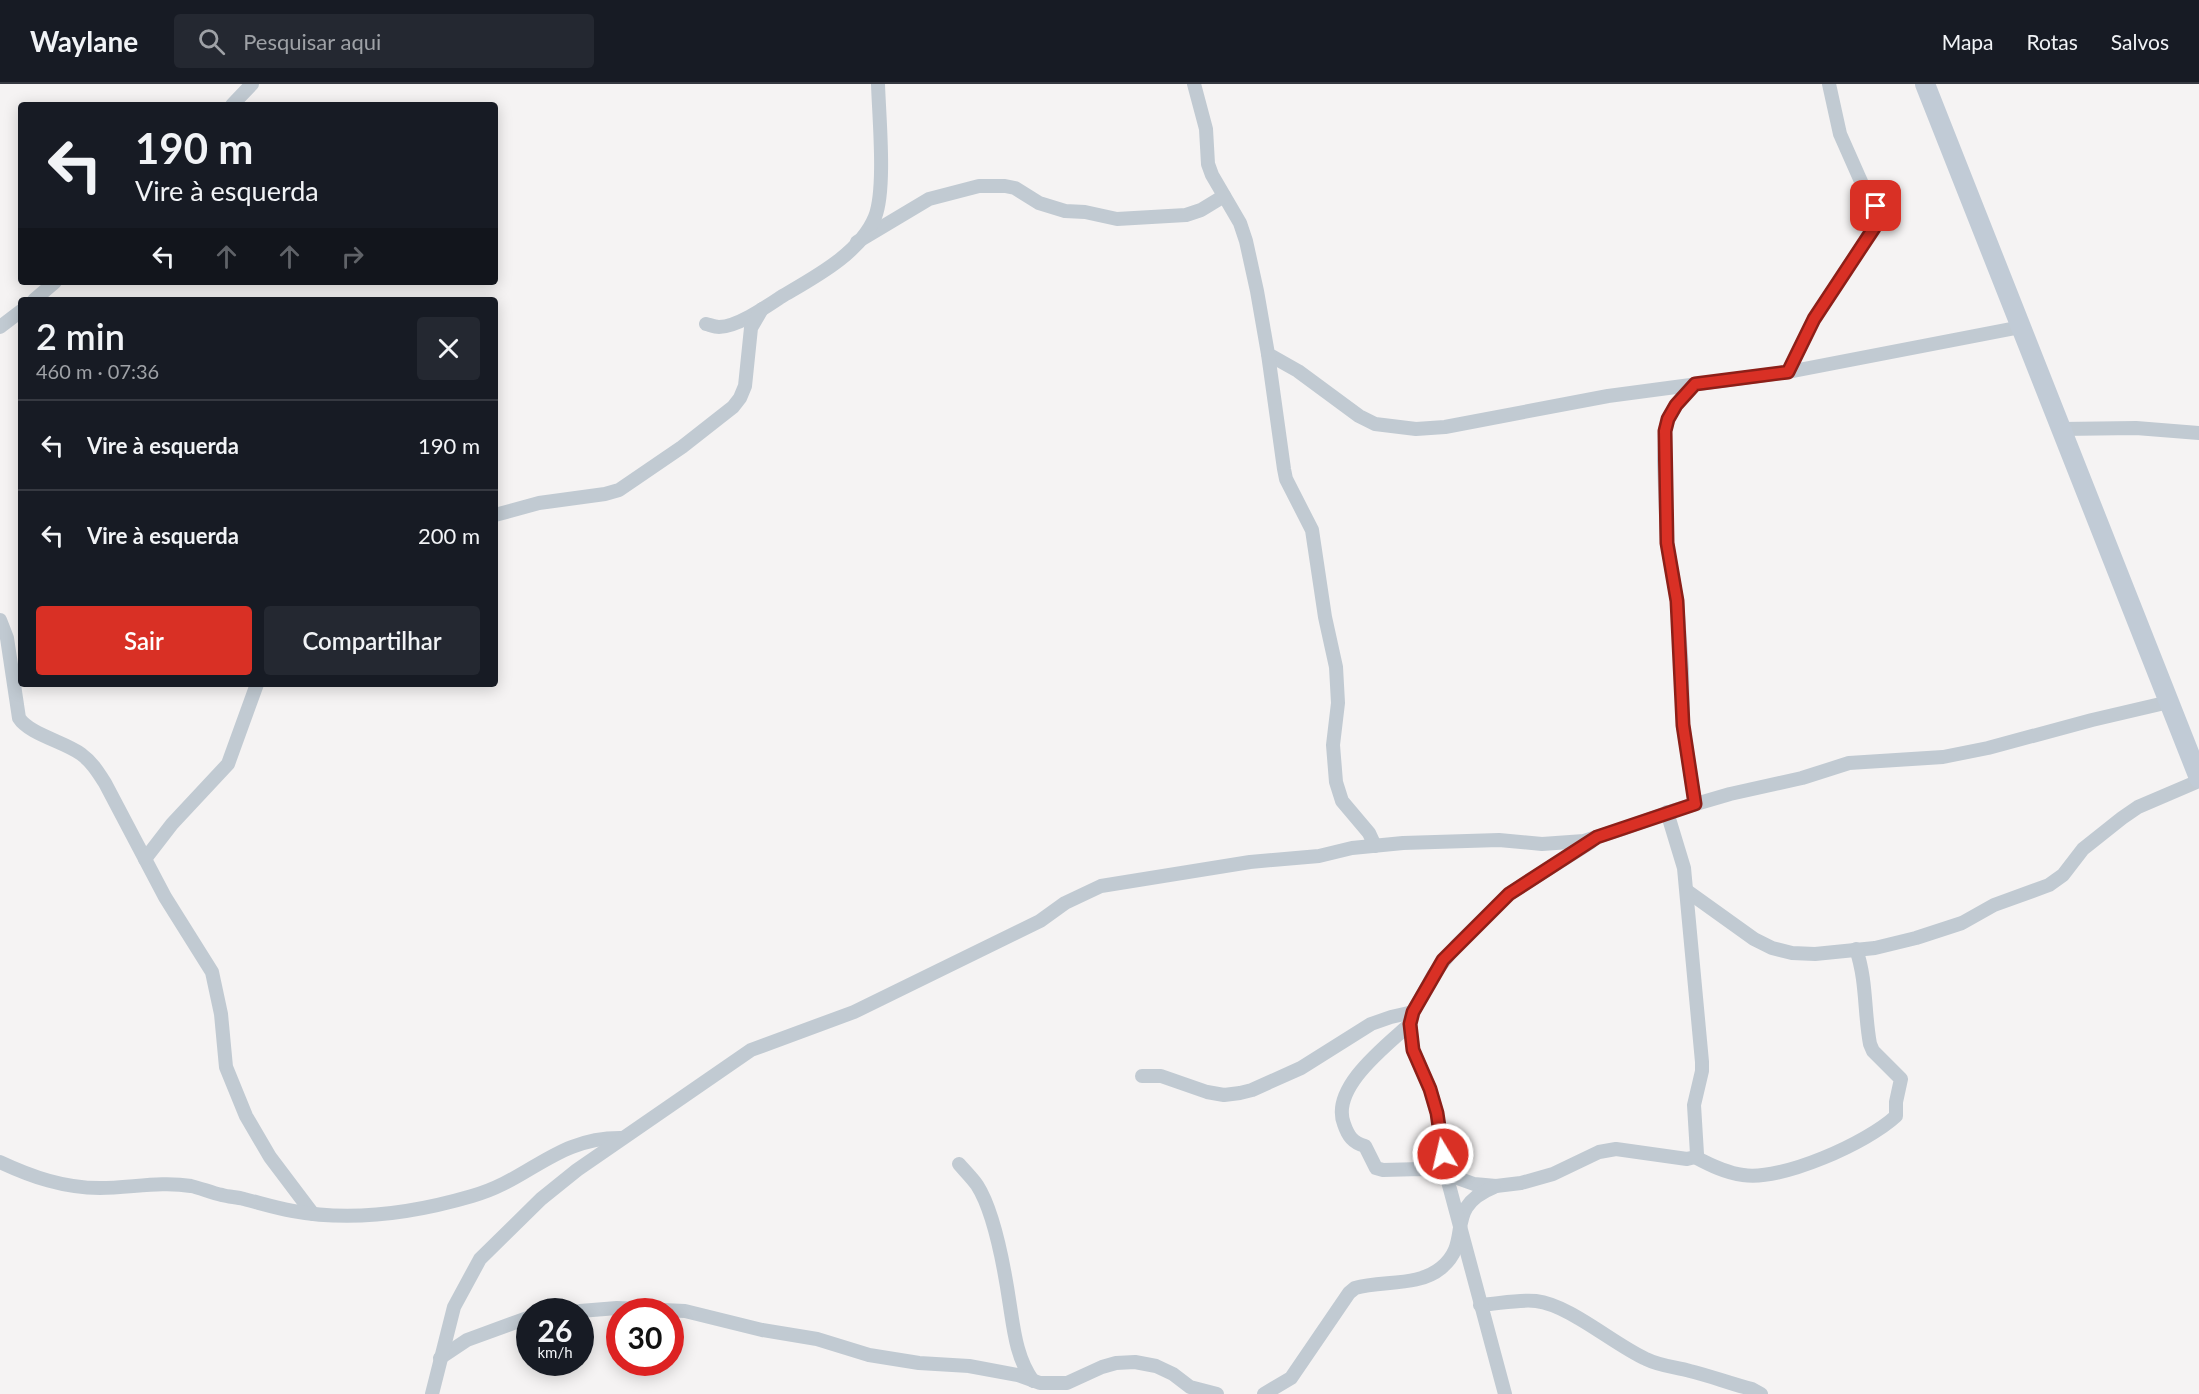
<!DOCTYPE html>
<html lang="pt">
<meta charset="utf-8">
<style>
:root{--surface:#171b24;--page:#242831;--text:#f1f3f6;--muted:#9ea1a6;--line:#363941;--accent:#d93025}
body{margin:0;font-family:Lato,sans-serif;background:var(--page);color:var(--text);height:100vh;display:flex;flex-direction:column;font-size:22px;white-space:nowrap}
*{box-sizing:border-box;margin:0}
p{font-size:20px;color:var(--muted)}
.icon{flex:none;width:33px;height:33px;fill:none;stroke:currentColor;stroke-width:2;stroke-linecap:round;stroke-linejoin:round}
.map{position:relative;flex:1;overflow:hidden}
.sheet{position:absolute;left:18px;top:213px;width:480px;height:390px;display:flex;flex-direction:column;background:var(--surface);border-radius:6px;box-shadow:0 3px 15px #0003}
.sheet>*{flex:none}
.banner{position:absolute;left:18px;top:18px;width:480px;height:183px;border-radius:6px;box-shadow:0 3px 15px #0003;background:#171b24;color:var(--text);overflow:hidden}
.speed{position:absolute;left:516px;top:1214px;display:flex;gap:12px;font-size:30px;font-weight:700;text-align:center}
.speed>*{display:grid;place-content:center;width:78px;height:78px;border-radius:50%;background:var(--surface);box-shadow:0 3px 15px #0003;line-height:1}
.speed small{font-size:15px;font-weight:400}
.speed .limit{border:9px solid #d22;background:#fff;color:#111}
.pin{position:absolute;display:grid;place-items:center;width:51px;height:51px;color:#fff;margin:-26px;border-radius:12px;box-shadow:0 3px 9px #0006}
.me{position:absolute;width:66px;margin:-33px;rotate:351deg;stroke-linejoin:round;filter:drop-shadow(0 0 4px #0008)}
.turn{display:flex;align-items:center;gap:21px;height:126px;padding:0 18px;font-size:27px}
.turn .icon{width:78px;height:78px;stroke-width:2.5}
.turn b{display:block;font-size:42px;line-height:51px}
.lanes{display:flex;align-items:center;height:57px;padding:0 18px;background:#0003;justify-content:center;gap:30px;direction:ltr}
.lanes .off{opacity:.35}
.round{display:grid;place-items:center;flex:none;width:63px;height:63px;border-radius:6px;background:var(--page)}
.head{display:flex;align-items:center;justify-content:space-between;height:102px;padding:0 18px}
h1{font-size:36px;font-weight:600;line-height:45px}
.cta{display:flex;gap:12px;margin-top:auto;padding:12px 18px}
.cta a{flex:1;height:69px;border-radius:6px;background:var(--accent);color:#fff;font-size:24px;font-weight:600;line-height:69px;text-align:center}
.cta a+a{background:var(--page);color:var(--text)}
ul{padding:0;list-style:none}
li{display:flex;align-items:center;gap:18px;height:90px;padding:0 18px;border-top:2px solid var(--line)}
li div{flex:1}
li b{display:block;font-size:22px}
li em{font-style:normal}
header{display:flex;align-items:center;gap:36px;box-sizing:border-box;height:84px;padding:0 30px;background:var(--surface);border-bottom:2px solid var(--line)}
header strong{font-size:28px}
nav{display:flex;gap:33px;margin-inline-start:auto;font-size:21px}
.search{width:420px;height:54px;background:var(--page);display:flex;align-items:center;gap:15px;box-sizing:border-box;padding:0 21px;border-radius:6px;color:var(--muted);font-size:22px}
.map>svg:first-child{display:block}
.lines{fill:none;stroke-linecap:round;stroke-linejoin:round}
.street{stroke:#c1cad2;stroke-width:14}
.secondary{stroke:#c1cbd6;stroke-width:20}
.route-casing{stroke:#8d1f18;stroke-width:15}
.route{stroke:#d93025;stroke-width:10}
</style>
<header>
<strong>Waylane</strong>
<div class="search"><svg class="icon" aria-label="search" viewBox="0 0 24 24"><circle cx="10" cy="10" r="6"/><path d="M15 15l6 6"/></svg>Pesquisar aqui</div>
<nav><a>Mapa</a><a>Rotas</a><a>Salvos</a></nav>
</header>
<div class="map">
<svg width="2199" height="1310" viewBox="0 0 2199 1310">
<rect width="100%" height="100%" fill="#f5f3f3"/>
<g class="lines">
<g class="street">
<polyline points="1194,0 1206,45 1208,80 1212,91 1240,139 1246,157 1257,207 1268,270 1298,287 1359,332 1375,340 1416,345 1445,343 1608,312 1788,288 2021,243"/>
<polyline points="232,21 252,0"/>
<polyline points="857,158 929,115 979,102 1005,102 1015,104 1039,119 1065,127 1085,128 1117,135 1186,131 1201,126 1224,112"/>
<polyline points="34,216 55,198"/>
<path d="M706,240C710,241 715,243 719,243C737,243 766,223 781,213C813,194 860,170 875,133C886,105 879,33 878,0"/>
<polyline points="0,243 21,227"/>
<polyline points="1268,270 1284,385 1286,395 1312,446 1325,533 1336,583 1338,619 1333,661 1336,698 1342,717 1369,749 1375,762"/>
<polyline points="1788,288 1814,235 1873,145 1877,131 1876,122 1863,102 1840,50 1829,0"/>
<polyline points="2061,345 2136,344 2199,349"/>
<polyline points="495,431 539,419 605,410 619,406 682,363 733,323 740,314 745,302 751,244 762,225"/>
<path d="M0,536L7,554L19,634C29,650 65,658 81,670C92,678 98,688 105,699L165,813L212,888L221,930L226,983L246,1032L270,1073L313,1130"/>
<polyline points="1695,720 1683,641 1682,585 1677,517 1667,459 1664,377 1665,347 1668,335 1676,321 1695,300"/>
<polyline points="145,775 172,740 228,680 257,600"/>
<polyline points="1687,807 1754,855 1772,864 1792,869 1815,870 1875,864 1916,854 1962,839 1994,821 2049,801 2063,791 2083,765 2122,734 2138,723 2199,697"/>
<path d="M1410,940C1386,962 1330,1004 1344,1040C1348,1052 1353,1059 1365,1062L1376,1084L1383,1086L1421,1085L1446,1090L1474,1100L1496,1102L1521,1099L1553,1090L1599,1068L1616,1065L1687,1075L1695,1073L1697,1070L1694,1021L1702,987V978L1684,784L1667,728"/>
<polyline points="1142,992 1161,992 1207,1008 1224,1011 1240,1009 1252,1006 1301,984 1371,940 1391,933 1413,928"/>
<path d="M1695,1073C1710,1081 1726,1089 1743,1091C1782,1097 1867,1059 1896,1032V1018L1901,995L1873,967L1870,960C1864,928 1867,897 1856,865"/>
<path d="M0,1078C32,1093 64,1104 100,1104C130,1104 161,1097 191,1102C201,1104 211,1109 222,1111C229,1113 237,1113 244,1115C260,1119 276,1124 293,1127C352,1138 414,1129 472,1112C530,1096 556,1053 622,1054"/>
<path d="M959,1080C965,1087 972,1094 977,1101C995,1129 1005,1188 1010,1222C1014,1248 1017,1275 1033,1297"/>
<path d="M1480,1221C1498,1220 1518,1215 1536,1217C1570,1221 1613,1260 1646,1275C1660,1282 1675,1283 1690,1287C1711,1292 1731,1300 1752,1305L1761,1310"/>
<polyline points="580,1227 617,1224 685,1227 762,1246 817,1255 869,1271 919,1279 969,1282 1018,1291 1040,1299 1067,1299 1102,1283 1116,1279 1135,1278 1156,1282 1173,1290 1190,1303 1217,1310"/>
<polyline points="440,1274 467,1256 530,1233"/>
<polyline points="432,1310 454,1223 480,1175 541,1115 577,1086 751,966 854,928 1040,837 1065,819 1101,802 1250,778 1319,772 1352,764 1403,759 1499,756 1542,760 1584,757 1625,744 1672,727 1730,710 1802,694 1849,679 1943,673 1988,664 2092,636 2169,618"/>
<path d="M1264,1310L1291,1294L1349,1209L1355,1204C1382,1196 1418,1203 1441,1184C1475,1156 1441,1125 1494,1103"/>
<polyline points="1505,1310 1446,1090 1437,1029 1430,1005 1413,966 1410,940 1413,928 1434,890 1456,862 1509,810 1591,758"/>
</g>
<polyline class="secondary" points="1925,0 2199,694"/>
</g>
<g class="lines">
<g class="route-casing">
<polyline id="route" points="1443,1070 1437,1029 1430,1005 1413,966 1410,940 1413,928 1443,876 1509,810 1597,753 1695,720 1683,641 1677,517 1667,459 1665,347 1668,335 1676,321 1695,300 1788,288 1814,235 1874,144 1877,131 1876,122"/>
</g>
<use href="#route" class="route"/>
</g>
</svg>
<div class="speed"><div>26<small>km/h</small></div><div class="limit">30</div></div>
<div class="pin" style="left:1876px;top:122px;background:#d93025"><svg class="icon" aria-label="arrive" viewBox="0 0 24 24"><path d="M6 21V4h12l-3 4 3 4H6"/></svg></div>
<svg class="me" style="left:1443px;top:1070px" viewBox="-20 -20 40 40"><circle r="17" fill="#d93025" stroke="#fff" stroke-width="3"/><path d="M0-11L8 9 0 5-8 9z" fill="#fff"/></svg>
<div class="banner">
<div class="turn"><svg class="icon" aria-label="left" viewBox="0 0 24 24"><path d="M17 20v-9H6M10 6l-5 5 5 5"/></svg><div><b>190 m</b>Vire à esquerda</div></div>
<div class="lanes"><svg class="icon" aria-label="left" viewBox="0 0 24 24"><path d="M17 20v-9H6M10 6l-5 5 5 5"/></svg><svg class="icon off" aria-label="ahead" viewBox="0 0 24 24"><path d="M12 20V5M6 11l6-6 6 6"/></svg><svg class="icon off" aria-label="ahead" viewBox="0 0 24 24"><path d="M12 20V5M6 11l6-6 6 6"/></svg><svg class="icon off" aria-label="right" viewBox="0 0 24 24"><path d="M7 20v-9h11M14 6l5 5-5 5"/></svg></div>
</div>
<section class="sheet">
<div class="head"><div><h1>2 min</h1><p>460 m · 07:36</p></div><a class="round"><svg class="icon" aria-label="close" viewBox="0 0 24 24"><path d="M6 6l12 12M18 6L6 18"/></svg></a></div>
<ul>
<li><svg class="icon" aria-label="left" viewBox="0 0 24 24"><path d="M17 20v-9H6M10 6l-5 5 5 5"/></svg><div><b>Vire à esquerda</b></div><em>190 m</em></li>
<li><svg class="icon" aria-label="left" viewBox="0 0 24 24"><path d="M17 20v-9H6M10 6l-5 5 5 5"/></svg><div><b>Vire à esquerda</b></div><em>200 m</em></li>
</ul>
<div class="cta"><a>Sair</a><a>Compartilhar</a></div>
</section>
</div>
